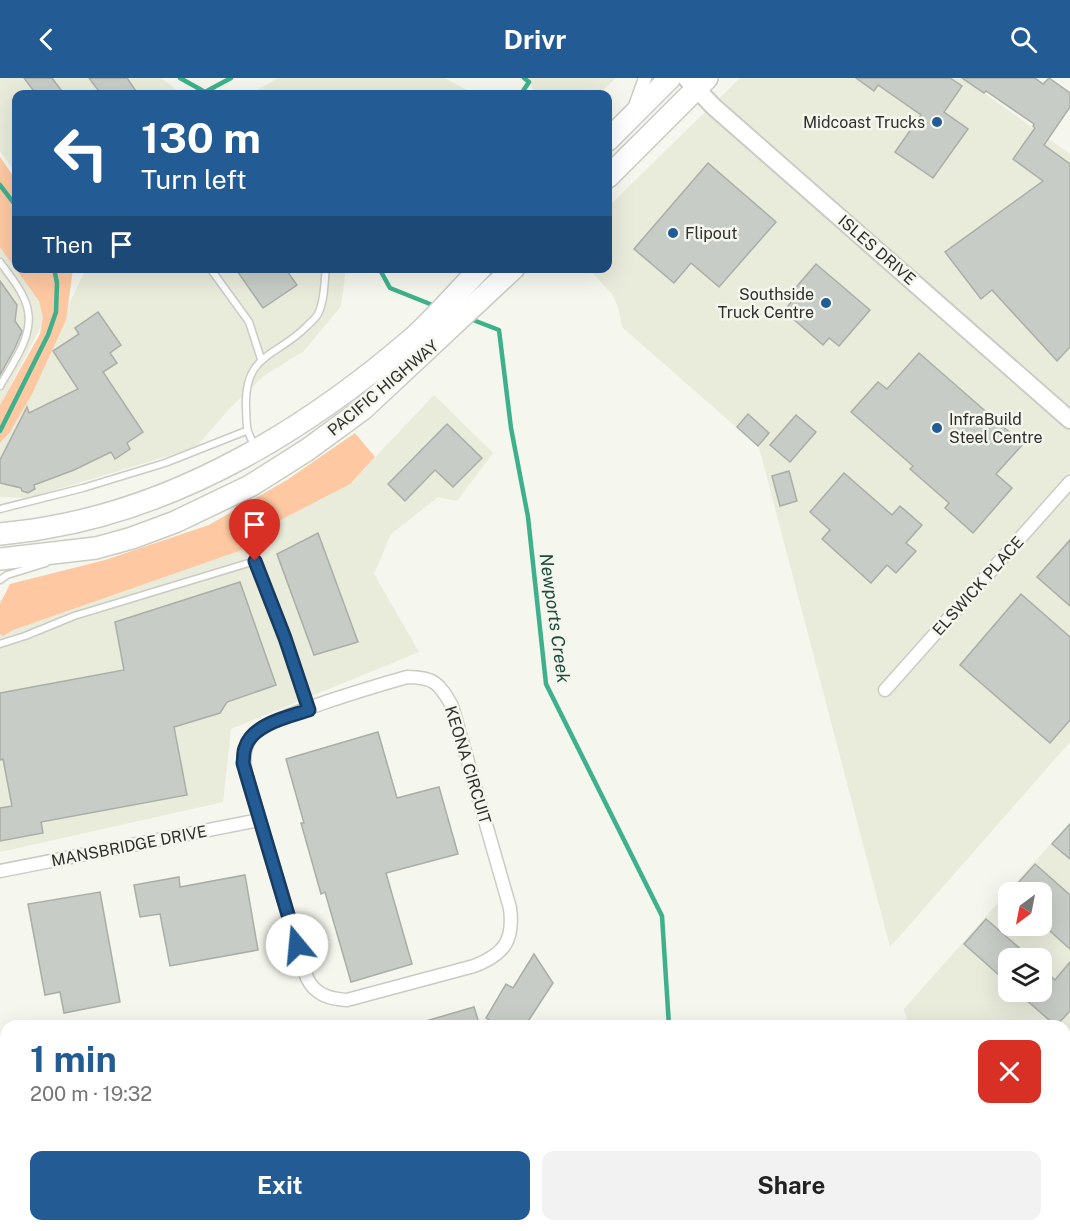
<!DOCTYPE html>
<meta charset="utf-8">
<style>
:root{--surface:#fff;--page:#f2f2f2;--text:#222;--muted:#767676;--accent:#235c94}
body{margin:0;font-family:"Public Sans",sans-serif;background:var(--page);color:var(--text);height:100vh;display:flex;flex-direction:column;font-size:22px;white-space:nowrap}
*{box-sizing:border-box;margin:0}
p{font-size:20px;color:var(--muted)}
.icon{flex:none;width:33px;height:33px;fill:none;stroke:currentColor;stroke-width:2;stroke-linecap:round;stroke-linejoin:round}
.map{position:relative;flex:1;overflow:hidden}
.details{position:absolute;left:0px;top:942px;width:1071px;height:212px;display:flex;flex-direction:column;background:var(--surface);border-radius:18px 18px 0 0;box-shadow:0 6px 24px #0002}
.details>*{flex:none}
.hud{position:absolute;left:12px;top:12px;width:600px;height:183px;border-radius:12px;box-shadow:0 6px 24px #0002;background:#235c94;color:#fff;overflow:hidden}
.needle{width:39px;rotate:212deg}
.controls{position:absolute;left:998px;top:804px;display:grid;gap:12px}
.controls a{display:grid;place-items:center;width:54px;height:54px;border-radius:12px;background:var(--surface);box-shadow:0 6px 24px #0002;font-size:30px}
.pin{position:absolute;display:grid;place-items:center;width:51px;height:51px;color:#fff;margin:-62px -26px;border-radius:50% 50% 50% 0;rotate:-45deg;box-shadow:0 0 6px #0007}
.pin .icon{rotate:45deg}
.me{position:absolute;width:66px;margin:-33px;rotate:343deg;stroke-linejoin:round;filter:drop-shadow(0 0 4px #0008)}
.turn{display:flex;align-items:center;gap:21px;height:126px;padding:0 30px;font-size:27px}
.turn .icon{width:78px;height:78px;stroke-width:2.5}
.turn b{display:block;font-size:42px;line-height:51px}
.then{display:flex;align-items:center;height:57px;padding:0 30px;background:#0003;gap:12px;font-size:22px}
.round{display:grid;place-items:center;flex:none;width:63px;height:63px;border-radius:12px;background:var(--page)}
.head{display:flex;align-items:center;justify-content:space-between;height:102px;padding:0 30px}
h1{font-size:36px;font-weight:700;line-height:45px;color:var(--accent)}
.cta{display:flex;gap:12px;margin-top:auto;padding:12px 30px}
.cta a{flex:1;height:69px;border-radius:12px;background:var(--accent);color:#fff;font-size:24px;font-weight:700;line-height:69px;text-align:center}
.cta a+a{background:var(--page);color:var(--text)}
header{display:flex;justify-content:space-between;align-items:center;height:78px;padding:0 30px;background:var(--accent);color:#fff;font-size:27px;font-weight:700}
.map>svg:first-child{display:block}
.built{fill:#e9ebdb;fill-rule:evenodd}
.green{fill:#fec9a2}
.lines{fill:none;stroke-linecap:round;stroke-linejoin:round}
.stream{stroke:#3eb18c;stroke-width:4.5}
.building{fill:#c7cdc6;stroke:#a9aea7;stroke-width:1.5}
.lane-casing{stroke:#caccc3;stroke-width:9}
.street-casing{stroke:#caccc3;stroke-width:15}
.secondary-casing{stroke:#caccc3;stroke-width:20}
.highway-casing{stroke:#caccc3;stroke-width:24}
.lane{stroke:#fff;stroke-width:6}
.street{stroke:#fff;stroke-width:12}
.secondary{stroke:#fff;stroke-width:16}
.highway{stroke:#fff;stroke-width:21}
.route-casing{stroke:#173c60;stroke-width:15}
.route{stroke:#235c94;stroke-width:10}
.poi-dot{fill:#235c94;stroke:#f5f6ed;stroke-width:2}
.labels{text-anchor:middle;dominant-baseline:central;stroke-width:5;stroke-linejoin:round;paint-order:stroke}
.poi-label{font-size:16px;fill:#2f2f2c;stroke:#f5f6ed;text-anchor:end}
.street-label{font-size:16px;fill:#2f2f2c;stroke:#f5f6ed}
.water-label{font-size:18px;font-style:italic;fill:#1c4c3c;stroke:#f5f6ed}
</style>
<header><svg class="icon" aria-label="back" viewBox="0 0 24 24"><path d="M15 5l-7 7 7 7"/></svg>Drivr<svg class="icon" aria-label="search" viewBox="0 0 24 24"><circle cx="10" cy="10" r="6"/><path d="M15 15l6 6"/></svg></header>
<div class="map">
<svg width="1070" height="1153" viewBox="0 0 1070 1153">
<rect width="100%" height="100%" fill="#f5f6ed"/>
<g class="built">
<polygon points="0,0 161,0 182,16 16,16 16,95 0,73"/>
<polygon points="278,0 445,0 474,16 250,16"/>
<polygon points="529,0 616,0 599,16 534,16"/>
<polygon points="740,0 963,0 1070,76 1070,664 890,869 759,369 622,249 619,232 613,217 589,191 608,190 608,129"/>
<polygon points="0,153 16,190 49,233 0,327"/>
<polygon points="86,191 346,191 341,228 304,273 265,297 232,328 195,370 28,420 0,419 0,367"/>
<polygon points="434,317 493,375 457,423 438,419 391,456 374,496 419,574 231,651 223,724 0,774 0,522 150,499 350,406"/>
<path d="M1070,744V1153H917L916,1148H1065V948H909L904,931ZM1008,814H1041V848H1008ZM1008,880H1041V914H1008Z"/>
</g>
<g class="green">
<polygon points="0,79 16,102 16,190 73,191 66,242 32,316 10,354 0,365 0,327 40,256 43,239 39,223 0,169"/>
<polygon points="355,355 375,379 350,406 269,448 273,461 13,552 3,558 0,556 0,526 10,506 105,482 209,447 287,402"/>
</g>
<g class="lines">
<g class="stream">
<polyline points="180,0 205,14 231,0"/>
<polyline points="521,16 529,4 524,0"/>
<polyline points="0,107 16,128"/>
<polyline points="379,190 390,210 435,228"/>
<polyline points="468,240 499,252 511,350 528,439 546,606 662,838 669,948"/>
<polyline points="0,353 48,257 56,234 57,205 54,190"/>
<polyline points="622,1153 625,1148"/>
</g>
</g>
<g class="building">
<polygon points="24,0 52,0 64,16 36,16"/>
<polygon points="89,0 127,0 138,16 101,16"/>
<polygon points="856,0 950,0 962,8 944,34 968,51 933,100 895,74 921,37 878,7 874,13"/>
<polygon points="962,0 1035,0 1043,6 1049,0 1070,15 1070,29 1044,67 1070,86 1070,269 1057,283 992,212 981,221 945,174 1043,103 1013,81 1035,50 1033,48 1034,46 986,13 984,15"/>
<polygon points="708,85 776,144 719,209 691,185 674,205 634,171"/>
<polygon points="816,186 870,232 839,268 829,260 823,267 784,233 796,218 792,214"/>
<polygon points="235,190 285,190 297,207 263,230"/>
<polygon points="0,203 17,227 15,243 22,253 15,270 0,297"/>
<polygon points="98,234 121,267 110,275 117,285 103,294 143,354 127,365 130,371 115,381 111,374 74,392 34,407 35,411 28,415 22,413 21,410 0,405 0,382 27,329 29,335 78,311 53,273 79,256 75,250"/>
<polygon points="919,275 1023,366 996,396 1012,410 973,455 945,430 949,425 910,391 913,388 851,334 878,304 887,311"/>
<polygon points="748,336 769,355 758,368 737,349"/>
<polygon points="796,337 816,354 790,384 770,367"/>
<polygon points="447,346 482,380 453,409 435,392 405,423 388,406"/>
<polygon points="789,393 797,423 780,428 772,398"/>
<polygon points="844,395 892,437 900,428 922,447 906,465 916,473 896,495 887,487 871,505 822,461 830,452 810,434"/>
<polygon points="318,455 358,564 314,577 277,476"/>
<polygon points="1070,462 1070,528 1037,499"/>
<polygon points="240,504 276,607 227,624 220,635 174,649 187,717 41,744 43,755 0,763 0,730 12,728 3,681 0,682 0,615 124,592 115,544"/>
<polygon points="1021,516 1070,559 1070,642 1050,665 960,587"/>
<polygon points="378,654 397,720 439,709 458,776 386,795 412,886 351,904 325,814 321,816 301,745 304,745 286,681"/>
<polygon points="1070,746 1070,781 1052,766"/>
<polygon points="1035,786 1070,817 1070,871 1041,845 1041,814 1010,814"/>
<polygon points="245,797 258,872 170,888 160,836 140,839 134,807 179,799 180,809"/>
<polygon points="100,814 120,924 64,935 60,914 45,917 28,826"/>
<polygon points="986,841 1031,880 1008,880 1008,905 964,866"/>
<polygon points="534,876 553,905 525,948 499,948 486,940 506,906 513,910"/>
<polygon points="1070,884 1070,933 1056,948 1017,914 1041,914 1041,889 1055,902"/>
<polygon points="474,929 480,948 420,948 419,945"/>
</g>
<g class="lines">
<g class="lane-casing">
<g id="lane">
<path d="M0,184C10,198 25,215 28,233C33,259 12,286 0,308"/>
<polyline points="210,190 249,244 261,281"/>
<path d="M255,368C245,351 247,348 246,329C244,276 276,279 306,249C310,245 315,241 318,236C325,222 324,205 326,190"/>
<polyline points="0,431 83,410 165,385 246,353"/>
<polyline points="0,502 7,497 46,485"/>
<polyline points="0,566 25,558 74,538 255,483 285,559 308,630"/>
</g>
</g>
<g class="street-casing">
<g id="street">
<polyline points="634,31 645,0"/>
<path d="M407,599C434,599 439,605 452,628L510,830C514,862 505,876 474,888L347,922C330,921 315,917 307,900L246,696C243,682 243,668 253,657C269,639 379,607 407,599Z"/>
<polyline points="885,612 1070,404"/>
<polyline points="0,793 259,742"/>
</g>
</g>
<g class="secondary-casing">
<polyline id="secondary" points="686,0 714,29 1070,342"/>
</g>
<g class="highway-casing">
<g id="highway">
<polyline points="608,62 670,0"/>
<polyline points="608,99 707,0"/>
<path d="M0,456C15,454 30,453 45,450C183,427 310,349 414,259C437,238 458,213 481,190"/>
<polyline points="0,481 96,470 132,460 175,444 250,408 307,372 363,331 514,190"/>
</g>
</g>
<use href="#lane" class="lane"/>
<use href="#street" class="street"/>
<use href="#secondary" class="secondary"/>
<use href="#highway" class="highway"/>
</g>
<g class="lines">
<g class="route-casing">
<path id="route" d="M255,483L285,560L309,632C288,639 252,646 245,670C243,675 244,680 243,685L297,867"/>
</g>
<use href="#route" class="route"/>
</g>
<g class="poi-dot">
<circle cx="937" cy="44" r="6"/>
<circle cx="673" cy="155" r="6"/>
<circle cx="826" cy="225" r="6"/>
<circle cx="937" cy="350" r="6"/>
</g>
<g class="labels">
<g class="poi-label">
<text x="925" y="44">Midcoast Trucks</text>
<text x="685" y="155" text-anchor="start">Flipout</text>
<text x="814" y="216">Southside<tspan x="814" dy="18">Truck Centre</tspan></text>
<text x="949" y="341" text-anchor="start">InfraBuild<tspan x="949" dy="18">Steel Centre</tspan></text>
</g>
<g class="street-label">
<text transform="translate(877 172) rotate(41)">ISLES DRIVE</text>
<text transform="translate(383 310) rotate(-40)">PACIFIC HIGHWAY</text>
<text transform="translate(978 508) rotate(-48)">ELSWICK PLACE</text>
<text transform="translate(468 687) rotate(73)">KEONA CIRCUIT</text>
<text transform="translate(129 768) rotate(-11)">MANSBRIDGE DRIVE</text>
</g>
<g class="water-label">
<text transform="translate(555 540) rotate(82)">Newports Creek</text>
</g>
</g>
</svg>
<div class="controls">
<a><svg class="needle" viewBox="-14 -14 28 28"><path d="M0-13l5 13h-10z" fill="#e53935"/><path d="M0 13l5-13h-10z" fill="#767676"/></svg></a>
<a><svg class="icon" aria-label="layers" viewBox="0 0 24 24"><path d="M12 4l9 5-9 5-9-5zM3 14l9 5 9-5"/></svg></a>
</div>
<div class="pin" style="left:255px;top:483px;background:#d93025"><svg class="icon" aria-label="arrive" viewBox="0 0 24 24"><path d="M6 21V4h12l-3 4 3 4H6"/></svg></div>
<svg class="me" style="left:297px;top:867px" viewBox="-20 -20 40 40"><circle r="19" fill="#fff"/><path d="M0-13L10 11 0 6-10 11z" fill="#235c94"/></svg>
<div class="hud">
<div class="turn"><svg class="icon" aria-label="left" viewBox="0 0 24 24"><path d="M17 20v-9H6M10 6l-5 5 5 5"/></svg><div><b>130 m</b>Turn left</div></div>
<div class="then">Then<svg class="icon" aria-label="arrive" viewBox="0 0 24 24"><path d="M6 21V4h12l-3 4 3 4H6"/></svg></div>
</div>
<section class="details">
<div class="head"><div><h1>1 min</h1><p>200 m · 19:32</p></div><a class="round" style="background:#d93025;color:#fff"><svg class="icon" aria-label="close" viewBox="0 0 24 24"><path d="M6 6l12 12M18 6L6 18"/></svg></a></div>
<div class="cta"><a>Exit</a><a>Share</a></div>
</section>
</div>
